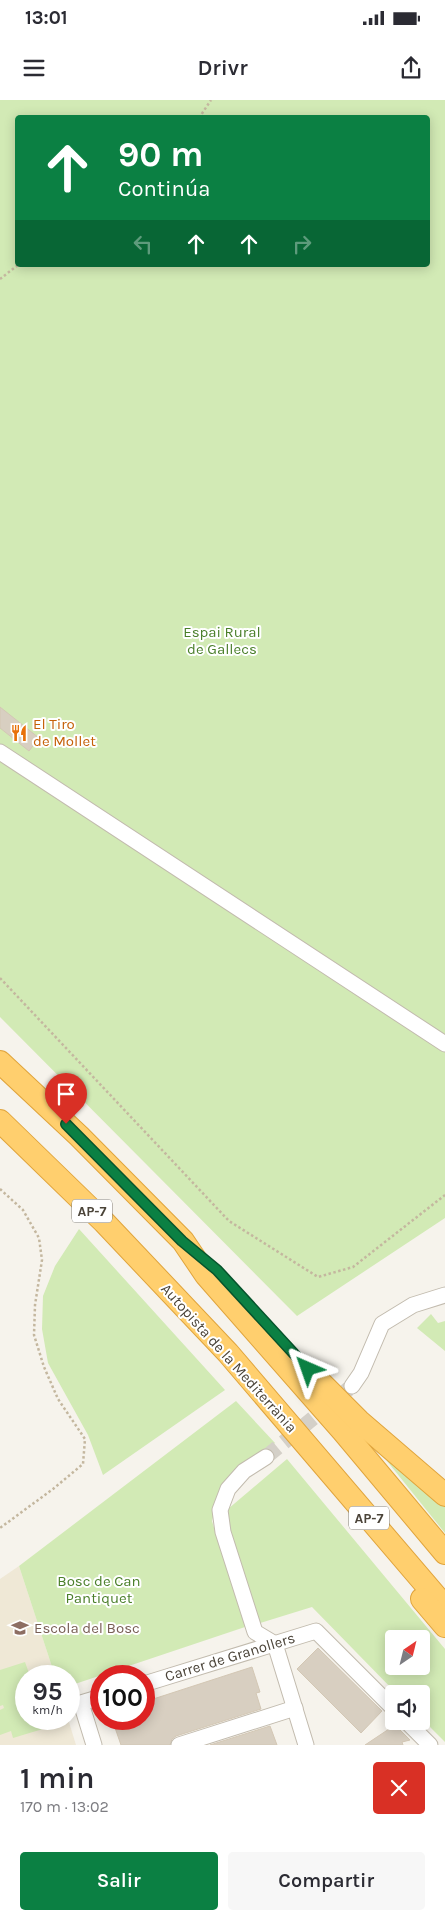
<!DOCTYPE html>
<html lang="es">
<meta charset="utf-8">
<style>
:root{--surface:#fff;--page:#f7f7f7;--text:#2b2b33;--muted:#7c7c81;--accent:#0b8043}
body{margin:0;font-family:Karla,sans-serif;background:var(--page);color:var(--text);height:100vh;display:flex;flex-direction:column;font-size:19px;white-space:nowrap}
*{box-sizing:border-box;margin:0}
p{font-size:16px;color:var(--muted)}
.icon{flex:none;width:28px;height:28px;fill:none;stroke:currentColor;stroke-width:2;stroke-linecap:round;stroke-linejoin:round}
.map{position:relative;height:1645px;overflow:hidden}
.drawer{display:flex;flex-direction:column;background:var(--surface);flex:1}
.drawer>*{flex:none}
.banner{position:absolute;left:15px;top:15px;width:415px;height:152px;border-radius:5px;box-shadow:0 2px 12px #0003;background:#0b8043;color:#fff;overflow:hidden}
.needle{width:32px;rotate:35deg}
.buttons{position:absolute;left:385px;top:1530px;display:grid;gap:10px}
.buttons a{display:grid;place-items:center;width:45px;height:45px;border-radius:5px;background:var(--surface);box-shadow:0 2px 12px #0003;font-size:25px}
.speed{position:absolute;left:15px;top:1565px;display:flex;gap:10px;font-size:25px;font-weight:700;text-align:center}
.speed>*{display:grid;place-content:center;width:65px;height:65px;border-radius:50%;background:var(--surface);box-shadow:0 2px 12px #0003;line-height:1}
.speed small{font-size:12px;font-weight:400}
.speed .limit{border:8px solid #d22;background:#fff;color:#111}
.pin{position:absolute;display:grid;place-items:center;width:42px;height:42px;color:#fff;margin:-51px -21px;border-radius:50% 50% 50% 0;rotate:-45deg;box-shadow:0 0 5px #0007}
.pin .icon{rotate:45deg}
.me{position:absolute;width:55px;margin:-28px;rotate:317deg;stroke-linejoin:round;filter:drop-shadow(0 0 4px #0008)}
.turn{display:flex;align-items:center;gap:18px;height:105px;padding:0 20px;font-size:22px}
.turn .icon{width:65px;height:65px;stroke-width:2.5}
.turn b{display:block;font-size:35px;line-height:42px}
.lanes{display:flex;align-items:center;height:48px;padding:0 20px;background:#0003;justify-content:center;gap:25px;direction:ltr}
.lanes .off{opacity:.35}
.round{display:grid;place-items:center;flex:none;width:52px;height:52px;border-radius:5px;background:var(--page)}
.headline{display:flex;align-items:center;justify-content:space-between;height:85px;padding:0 20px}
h1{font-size:30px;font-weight:600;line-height:38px}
.cta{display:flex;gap:10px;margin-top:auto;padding:10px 20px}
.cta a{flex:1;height:58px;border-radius:5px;background:var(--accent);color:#fff;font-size:20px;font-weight:600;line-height:58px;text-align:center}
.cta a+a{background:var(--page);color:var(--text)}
.status{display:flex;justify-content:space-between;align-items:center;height:35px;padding:0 25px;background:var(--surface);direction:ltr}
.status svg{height:14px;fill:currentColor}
header{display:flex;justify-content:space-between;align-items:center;height:65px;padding:0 20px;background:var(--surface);font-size:22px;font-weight:600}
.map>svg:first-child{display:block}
.education{fill:#efe8d6}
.green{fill:#d2eab5;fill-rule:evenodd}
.building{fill:#d8cfc1;stroke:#d3c7b4}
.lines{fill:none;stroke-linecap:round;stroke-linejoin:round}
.minor-tunnel{stroke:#d4d0c8;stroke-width:15;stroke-dasharray:15 8;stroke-linecap:butt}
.minor-casing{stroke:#c2bbae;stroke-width:17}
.highway-casing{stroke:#e0a43c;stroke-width:24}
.path{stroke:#c4b79f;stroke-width:2.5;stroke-dasharray:2.5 2.5;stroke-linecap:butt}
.minor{stroke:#fff;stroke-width:15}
.highway{stroke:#ffcf6e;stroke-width:22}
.route-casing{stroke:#07532c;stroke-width:12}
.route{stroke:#0b8043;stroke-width:9}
.labels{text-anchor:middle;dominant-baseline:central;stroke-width:4;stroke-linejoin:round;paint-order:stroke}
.shield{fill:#fff;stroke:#817c74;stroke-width:1}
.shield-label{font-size:14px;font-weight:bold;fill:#4b4439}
.park-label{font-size:15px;fill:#4a7f2a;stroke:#fff}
.food-label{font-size:15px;fill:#c56008;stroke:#fff;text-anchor:start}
.street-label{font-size:15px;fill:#4b4439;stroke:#fff}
.education-label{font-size:15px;fill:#785e54;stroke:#fff;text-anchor:start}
</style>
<div class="status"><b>13:01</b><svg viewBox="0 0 49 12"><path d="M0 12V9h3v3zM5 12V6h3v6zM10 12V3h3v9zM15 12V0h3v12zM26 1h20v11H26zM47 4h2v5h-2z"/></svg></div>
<header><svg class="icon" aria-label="menu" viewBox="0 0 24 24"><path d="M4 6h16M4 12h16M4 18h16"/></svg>Drivr<svg class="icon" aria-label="share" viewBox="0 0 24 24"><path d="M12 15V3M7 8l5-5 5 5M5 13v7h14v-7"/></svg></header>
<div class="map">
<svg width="445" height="1645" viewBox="0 0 445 1645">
<rect width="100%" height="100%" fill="#f6f3ec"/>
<polygon class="education" points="19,1466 55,1576 26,1576 26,1619 68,1619 76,1645 0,1645 0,1479"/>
<g class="green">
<path d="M0,0H445V1118L297,1216L0,917ZM18,18H428V165H18Z"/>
<polygon points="79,1129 225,1290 103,1375 88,1335 48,1263 42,1229 43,1196 55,1166"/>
<polygon points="431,1214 438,1223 445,1221 445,1251 417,1228"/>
<polygon points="236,1301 275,1343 219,1393 212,1421 245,1527 69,1586 69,1576 55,1576 19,1466"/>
<polygon points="370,1340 445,1401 445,1433"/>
<path d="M287,1359L445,1549V1642L421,1618V1594H397L312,1507L257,1524L226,1422L228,1409ZM394,1539H421V1566H394Z"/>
<polygon points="25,1562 30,1576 26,1576 26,1619 43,1619 46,1628 13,1638 11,1631 0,1635 0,1610 4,1608 3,1605 0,1606 0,1570"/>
</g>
<g class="building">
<polygon points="0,607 39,638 29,651 0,628"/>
<polygon points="318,1548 382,1611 361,1633 297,1569"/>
<polygon points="252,1567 260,1592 256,1593 261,1609 176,1636 172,1639 170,1645 121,1645 112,1619 144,1619 144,1602"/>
<polygon points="395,1625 410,1640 402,1642 403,1645 365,1645"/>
<polygon points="270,1626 277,1645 210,1645"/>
</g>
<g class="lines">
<polyline class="minor-tunnel" points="266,1357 352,1286"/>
<g class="minor-casing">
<g id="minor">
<polyline points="0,652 445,944"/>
<polyline points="352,1286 361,1273 382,1224 413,1205 445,1195"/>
<polyline points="266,1357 244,1371 228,1389 220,1410 223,1432 255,1532 275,1544 306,1645"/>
<polyline points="144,1584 316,1531 394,1609"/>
<polyline points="406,1621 430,1645"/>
<polyline points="94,1645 81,1603 101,1597"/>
<polyline points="179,1645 295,1608"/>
</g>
</g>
<g class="highway-casing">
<g id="highway">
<polyline points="0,962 79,1036 183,1141 206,1175 342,1330 445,1453"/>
<polyline points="0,1021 104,1122 228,1253 445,1507"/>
<polyline points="310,1272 359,1321 445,1395"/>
<polyline points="422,1499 445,1526"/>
</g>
</g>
<g class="path">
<polyline points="199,18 211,0"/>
<polyline points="0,179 18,165"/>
<polyline points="0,878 229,1121 318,1177 353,1167 445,1095"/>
<polyline points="0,1089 23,1110 39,1138 42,1160 35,1205 34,1235 44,1267 58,1299 85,1339 83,1364 53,1389 0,1428"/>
</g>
<use href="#minor" class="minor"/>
<use href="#highway" class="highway"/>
</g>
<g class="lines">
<g class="route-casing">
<polyline id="route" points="66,1024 182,1141 217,1170 308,1269"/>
</g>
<use href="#route" class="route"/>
</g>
<defs>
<g id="restaurant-bare" transform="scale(1.35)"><path d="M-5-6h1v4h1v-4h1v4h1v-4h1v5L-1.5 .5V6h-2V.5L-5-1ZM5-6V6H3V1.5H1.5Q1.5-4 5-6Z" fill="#e8710a" stroke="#fff" stroke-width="2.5" paint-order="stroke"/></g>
<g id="school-bare" transform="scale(1.35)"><path d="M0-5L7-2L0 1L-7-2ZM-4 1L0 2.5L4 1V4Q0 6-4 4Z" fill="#8d6e63" stroke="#fff" stroke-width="2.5" paint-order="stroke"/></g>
</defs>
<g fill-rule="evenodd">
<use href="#restaurant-bare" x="19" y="633"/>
<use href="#school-bare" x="20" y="1528"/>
</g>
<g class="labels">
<g class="shield">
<rect x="72" y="1099.5" width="40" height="23" rx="4"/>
<rect x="349" y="1406.5" width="40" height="23" rx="4"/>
</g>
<g class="shield-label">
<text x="92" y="1111">AP-7</text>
<text x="369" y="1418">AP-7</text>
</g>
<g class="park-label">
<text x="222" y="532">Espai Rural<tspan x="222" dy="17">de Gallecs</tspan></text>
<text x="99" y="1481">Bosc de Can<tspan x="99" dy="17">Pantiquet</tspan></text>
</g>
<g class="food-label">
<text x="33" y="624">El Tiro<tspan x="33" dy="17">de Mollet</tspan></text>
</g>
<g class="street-label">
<text transform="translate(229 1258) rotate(48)">Autopista de la Mediterrània</text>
<text transform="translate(230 1557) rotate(-17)">Carrer de Granollers</text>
</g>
<g class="education-label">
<text x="34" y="1528">Escola del Bosc</text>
</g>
</g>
</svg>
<div class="buttons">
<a><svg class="needle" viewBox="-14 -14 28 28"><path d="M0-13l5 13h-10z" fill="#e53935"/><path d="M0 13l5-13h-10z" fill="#7c7c81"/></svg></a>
<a><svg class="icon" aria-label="sound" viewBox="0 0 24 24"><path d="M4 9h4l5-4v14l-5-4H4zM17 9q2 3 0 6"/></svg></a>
</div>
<div class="speed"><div>95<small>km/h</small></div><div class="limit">100</div></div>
<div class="pin" style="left:66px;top:1024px;background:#d93025"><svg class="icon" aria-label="arrive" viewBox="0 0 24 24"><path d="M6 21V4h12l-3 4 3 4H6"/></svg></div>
<svg class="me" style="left:308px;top:1269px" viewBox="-20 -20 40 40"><path d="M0-17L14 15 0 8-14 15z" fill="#0b8043" stroke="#fff" stroke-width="4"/></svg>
<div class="banner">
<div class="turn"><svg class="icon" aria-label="ahead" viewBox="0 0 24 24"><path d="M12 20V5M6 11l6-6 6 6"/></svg><div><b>90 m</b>Continúa</div></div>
<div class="lanes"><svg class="icon off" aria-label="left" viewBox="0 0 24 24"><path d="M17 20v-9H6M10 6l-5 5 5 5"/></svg><svg class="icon" aria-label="ahead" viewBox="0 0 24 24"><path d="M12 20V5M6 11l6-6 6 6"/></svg><svg class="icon" aria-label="ahead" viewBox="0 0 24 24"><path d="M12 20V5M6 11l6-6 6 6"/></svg><svg class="icon off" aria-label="right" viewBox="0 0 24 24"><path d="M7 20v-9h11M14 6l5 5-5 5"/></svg></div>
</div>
</div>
<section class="drawer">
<div class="headline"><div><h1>1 min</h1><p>170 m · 13:02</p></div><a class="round" style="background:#d93025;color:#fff"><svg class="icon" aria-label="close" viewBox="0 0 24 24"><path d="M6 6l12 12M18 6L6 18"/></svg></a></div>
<div class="cta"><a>Salir</a><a>Compartir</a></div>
</section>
